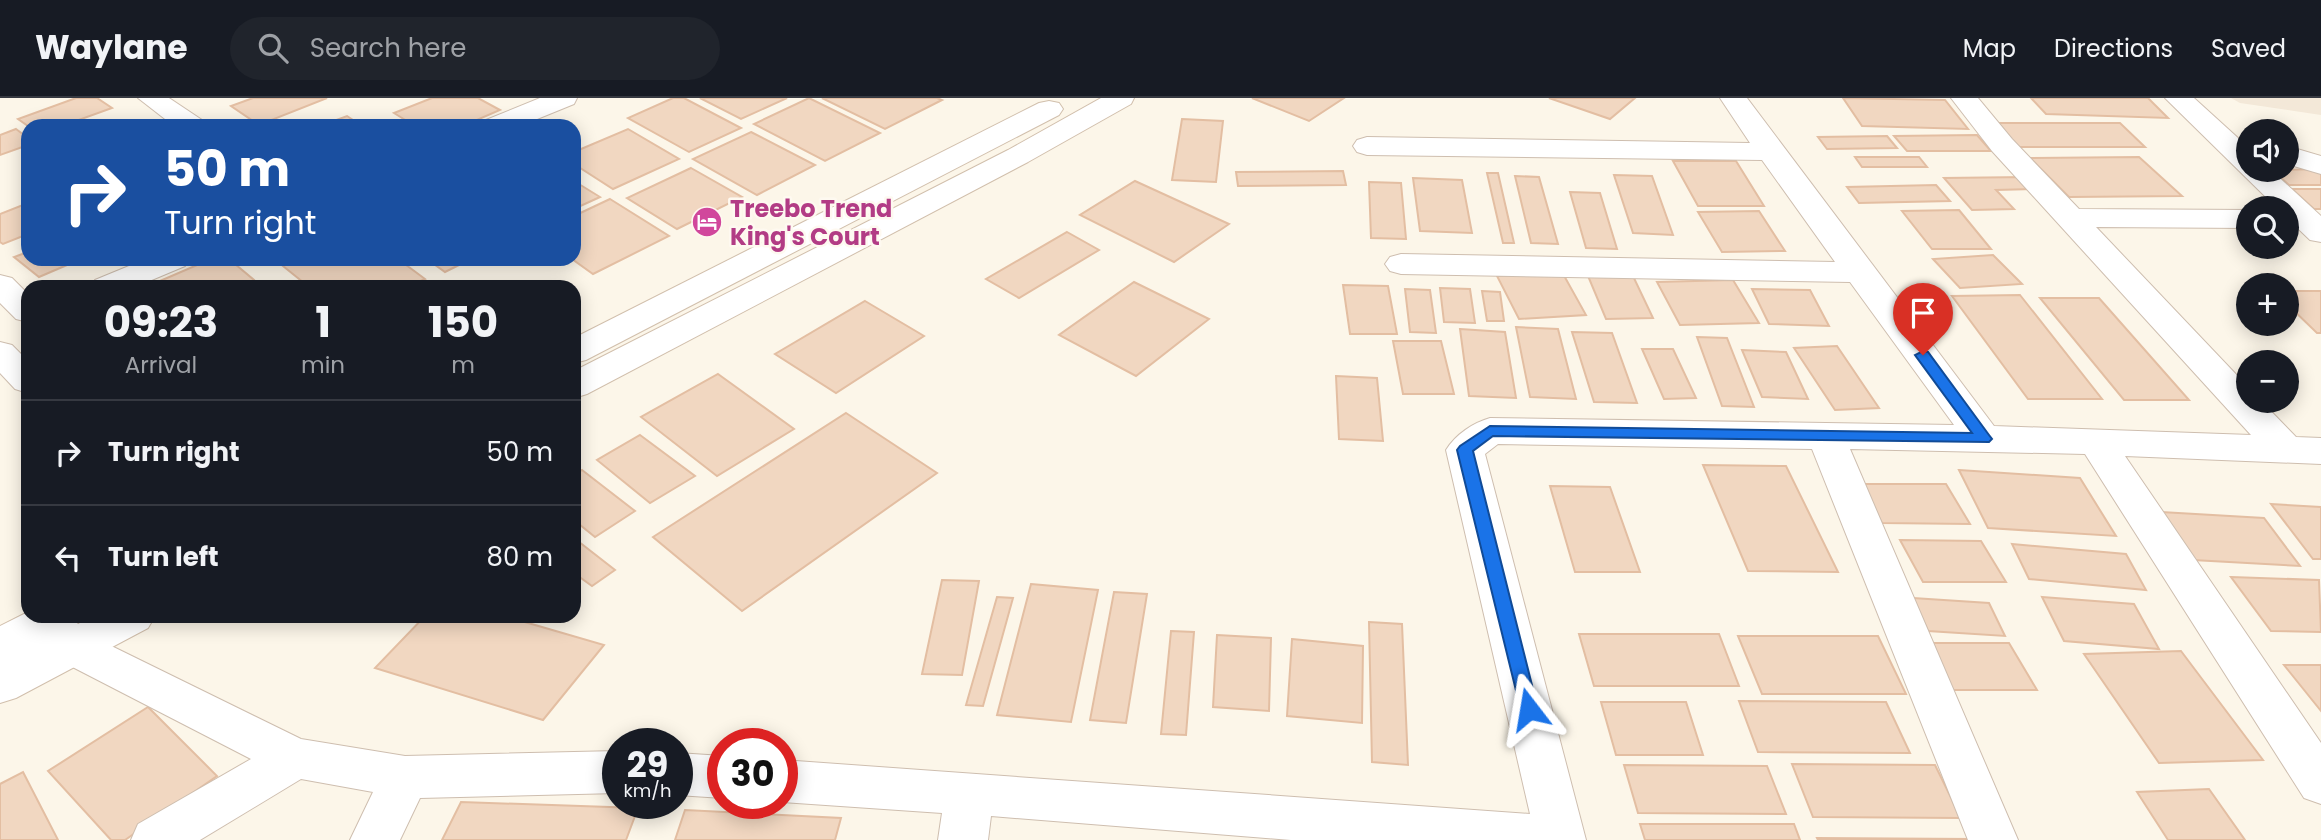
<!DOCTYPE html>
<meta charset="utf-8">
<style>
:root{--surface:#171b24;--page:#20242c;--text:#f1f3f6;--muted:#9ea1a6;--line:#363941}
body{margin:0;font-family:Poppins,sans-serif;background:var(--page);color:var(--text);height:100vh;display:flex;flex-direction:column;font-size:26px;white-space:nowrap}
*{box-sizing:border-box;margin:0}
p{font-size:23px;color:var(--muted)}
.icon{flex:none;width:38px;height:38px;fill:none;stroke:currentColor;stroke-width:2;stroke-linecap:round;stroke-linejoin:round}
.map{position:relative;flex:1;overflow:hidden}
.sheet{position:absolute;left:21px;top:182px;width:560px;height:343px;display:flex;flex-direction:column;background:var(--surface);border-radius:21px;box-shadow:0 4px 18px #0003}
.sheet>*{flex:none}
.hud{position:absolute;left:21px;top:21px;width:560px;height:147px;border-radius:21px;box-shadow:0 4px 18px #0003;background:#1a4fa0;color:#fff;overflow:hidden}
.tools{position:absolute;left:2236px;top:21px;display:grid;gap:14px}
.tools a{display:grid;place-items:center;width:63px;height:63px;border-radius:50%;background:var(--surface);box-shadow:0 4px 18px #0003;font-size:35px}
.speed{position:absolute;left:602px;top:630px;display:flex;gap:14px;font-size:35px;font-weight:700;text-align:center}
.speed>*{display:grid;place-content:center;width:91px;height:91px;border-radius:50%;background:var(--surface);box-shadow:0 4px 18px #0003;line-height:1}
.speed small{font-size:18px;font-weight:400}
.speed .limit{border:10px solid #d22;background:#fff;color:#111}
.pin{position:absolute;display:grid;place-items:center;width:60px;height:60px;color:#fff;margin:-72px -30px;border-radius:50% 50% 50% 0;rotate:-45deg;box-shadow:0 0 7px #0007}
.pin .icon{rotate:45deg}
.me{position:absolute;width:77px;margin:-38px;rotate:346deg;stroke-linejoin:round;filter:drop-shadow(0 0 5px #0008)}
.turn{display:flex;align-items:center;gap:24px;height:147px;padding:0 28px;font-size:32px}
.turn .icon{width:91px;height:91px;stroke-width:2.5}
.turn b{display:block;font-size:49px;line-height:60px}
.eta{display:flex;justify-content:space-evenly;align-items:center;height:119px;text-align:center}
.eta b{font-size:42px;font-weight:700;line-height:49px}
ul{padding:0;list-style:none}
li{display:flex;align-items:center;gap:21px;height:105px;padding:0 28px;border-top:2px solid var(--line)}
li div{flex:1}
li b{display:block;font-size:26px}
li em{font-style:normal}
header{display:flex;align-items:center;gap:42px;box-sizing:border-box;height:98px;padding:0 35px;background:var(--surface);border-bottom:2px solid var(--line)}
header strong{font-size:33px}
nav{display:flex;gap:38px;margin-inline-start:auto;font-size:24px}
.search{width:490px;height:63px;background:var(--page);display:flex;align-items:center;gap:18px;box-sizing:border-box;padding:0 24px;border-radius:38px;color:var(--muted);font-size:26px}
.map>svg:first-child{display:block}
.residential{fill:#f3e8d8}
.building{fill:#f1d7c1;stroke:#e3bea2;stroke-width:2}
.lines{fill:none;stroke-linecap:round;stroke-linejoin:round}
.street-casing{stroke:#cebeaf;stroke-width:2}
.secondary-casing{stroke:#d1bfac;stroke-width:2}
.street{fill:#fff;fill-rule:evenodd}
.secondary{fill:#fff;fill-rule:evenodd}
.route{fill:#1a73e8;stroke:#114b97;stroke-width:2}
.labels{text-anchor:middle;dominant-baseline:central;stroke-width:5;stroke-linejoin:round;paint-order:stroke}
.hotel-label{font-size:24px;font-weight:bold;fill:#b23c85;stroke:#fef9f0;text-anchor:start}
</style>
<header>
<strong>Waylane</strong>
<div class="search"><svg class="icon" aria-label="search" viewBox="0 0 24 24"><circle cx="10" cy="10" r="6"/><path d="M15 15l6 6"/></svg>Search here</div>
<nav><a>Map</a><a>Directions</a><a>Saved</a></nav>
</header>
<div class="map">
<svg width="2321" height="742" viewBox="0 0 2321 742">
<rect width="100%" height="100%" fill="#fcf6e9"/>
<polygon class="residential" points="2231,0 2321,0 2321,17 2240,5"/>
<g class="building">
<polygon points="76,0 97,0 112,10 62,28 28,28 18,21"/>
<polygon points="253,0 327,0 259,27 231,8"/>
<polygon points="432,0 478,0 500,12 463,28 415,28 394,15"/>
<polygon points="673,0 684,0 741,30 689,54 628,20"/>
<polygon points="700,0 787,0 741,21"/>
<polygon points="809,0 880,35 825,63 754,26"/>
<polygon points="822,0 937,0 942,2 885,31"/>
<polygon points="1252,0 1344,0 1309,23"/>
<polygon points="1549,0 1635,0 1610,21"/>
<polygon points="1843,0 1945,2 1968,31 1862,28"/>
<polygon points="2031,0 2148,0 2168,20 2046,16"/>
<polygon points="347,18 362,28 320,28"/>
<polygon points="1182,21 1223,23 1216,84 1172,82"/>
<polygon points="1996,25 2120,25 2145,49 2017,49"/>
<polygon points="16,31 28,40 28,47 0,57 0,37"/>
<polygon points="628,31 679,61 613,91 574,66 574,54"/>
<polygon points="751,34 815,67 757,97 693,61"/>
<polygon points="1977,37 1991,53 1907,53 1894,38"/>
<polygon points="1887,38 1897,50 1827,51 1818,39"/>
<polygon points="1855,59 1919,59 1927,69 1862,69"/>
<polygon points="2139,59 2182,98 2069,99 2030,60"/>
<polygon points="1673,63 1736,63 1764,108 1698,108"/>
<polygon points="691,70 742,99 677,131 627,100"/>
<polygon points="2321,71 2321,87 2289,87 2272,72"/>
<polygon points="1343,73 1346,87 1238,88 1236,74"/>
<polygon points="1487,75 1498,75 1514,145 1503,145"/>
<polygon points="1614,77 1652,78 1673,137 1633,135"/>
<polygon points="1515,78 1539,79 1558,146 1531,145"/>
<polygon points="2027,79 2039,91 1996,92 2014,111 1972,112 1944,80"/>
<polygon points="1413,80 1462,82 1472,135 1420,133"/>
<polygon points="574,83 600,99 574,111"/>
<polygon points="1135,83 1229,126 1174,164 1080,117"/>
<polygon points="1369,84 1401,85 1406,141 1371,140"/>
<polygon points="1936,87 1950,103 1859,105 1847,89"/>
<polygon points="2292,91 2321,91 2321,111 2314,111"/>
<polygon points="1570,94 1600,95 1617,151 1586,150"/>
<polygon points="610,101 669,138 593,176 572,161 574,161 574,118"/>
<polygon points="28,105 28,136 3,146 0,144 0,116"/>
<polygon points="1959,112 1991,151 1932,151 1902,113"/>
<polygon points="1759,113 1785,153 1722,154 1698,114"/>
<polygon points="1067,134 1099,152 1019,200 986,181"/>
<polygon points="28,154 28,161 81,161 39,179 14,159"/>
<polygon points="1993,157 2022,186 1960,190 1933,161"/>
<polygon points="211,161 229,161 260,187 255,189 146,189"/>
<polygon points="299,161 398,161 425,181 407,189 309,189 283,168"/>
<polygon points="427,161 471,161 445,174"/>
<polygon points="1562,174 1586,217 1519,221 1497,178"/>
<polygon points="1588,178 1633,178 1653,220 1606,221"/>
<polygon points="1733,182 1759,225 1680,227 1657,184"/>
<polygon points="1134,184 1209,221 1136,278 1059,237"/>
<polygon points="1343,187 1388,188 1397,236 1350,236"/>
<polygon points="1440,190 1470,191 1475,225 1444,224"/>
<polygon points="1405,191 1430,192 1436,235 1410,234"/>
<polygon points="1752,191 1810,192 1829,228 1769,226"/>
<polygon points="1482,193 1500,194 1504,223 1487,223"/>
<polygon points="2287,193 2321,193 2321,235 2317,235 2287,206"/>
<polygon points="2020,197 2102,301 2028,301 1952,198"/>
<polygon points="2040,200 2099,200 2189,302 2124,302"/>
<polygon points="865,203 924,238 836,295 775,256"/>
<polygon points="1516,229 1558,231 1576,301 1530,299"/>
<polygon points="1460,231 1505,234 1516,300 1469,298"/>
<polygon points="1572,234 1612,235 1637,305 1594,304"/>
<polygon points="1697,239 1727,240 1754,309 1722,308"/>
<polygon points="1393,243 1441,243 1454,296 1403,296"/>
<polygon points="1837,248 1879,310 1835,312 1794,250"/>
<polygon points="1642,251 1673,251 1696,300 1664,301"/>
<polygon points="1742,252 1786,254 1808,301 1762,299"/>
<polygon points="718,276 794,331 717,378 641,319"/>
<polygon points="1336,278 1377,280 1383,343 1339,341"/>
<polygon points="846,315 937,375 742,513 653,439"/>
<polygon points="640,337 695,378 650,405 597,362"/>
<polygon points="1703,367 1786,368 1838,474 1748,473"/>
<polygon points="582,372 635,413 595,439 574,422 574,377"/>
<polygon points="1959,372 2080,380 2116,438 1988,430"/>
<polygon points="1861,386 1946,386 1970,426 1882,425"/>
<polygon points="1550,388 1610,389 1640,474 1575,474"/>
<polygon points="2271,406 2321,409 2321,461 2313,461"/>
<polygon points="2161,414 2264,420 2300,468 2193,462"/>
<polygon points="574,440 615,472 592,488 574,475"/>
<polygon points="1900,442 1981,443 2006,484 1923,484"/>
<polygon points="2012,446 2126,456 2146,492 2029,481"/>
<polygon points="2231,479 2319,482 2321,534 2271,533"/>
<polygon points="942,482 979,483 962,577 922,576"/>
<polygon points="1031,486 1098,492 1071,624 997,617"/>
<polygon points="1114,494 1147,496 1126,625 1090,622"/>
<polygon points="997,499 1013,500 983,608 966,607"/>
<polygon points="2042,499 2134,506 2159,551 2064,543"/>
<polygon points="1913,500 1989,505 2005,538 1928,533"/>
<polygon points="425,518 504,518 604,547 543,622 375,570"/>
<polygon points="1369,524 1402,526 1408,667 1372,664"/>
<polygon points="1171,533 1194,534 1186,637 1161,636"/>
<polygon points="1579,536 1719,536 1739,588 1594,588"/>
<polygon points="1217,537 1271,540 1269,613 1213,609"/>
<polygon points="1738,538 1878,538 1906,596 1762,596"/>
<polygon points="1292,541 1363,548 1362,625 1287,618"/>
<polygon points="1918,545 2009,545 2037,592 1942,592"/>
<polygon points="2181,553 2263,662 2159,665 2084,556"/>
<polygon points="2284,567 2321,567 2321,613"/>
<polygon points="1739,603 1886,604 1910,655 1758,654"/>
<polygon points="1601,604 1686,604 1703,657 1616,657"/>
<polygon points="148,609 217,678 125,742 111,742 48,673"/>
<polygon points="1792,666 1935,667 1961,720 1813,719"/>
<polygon points="1624,667 1767,668 1786,716 1638,715"/>
<polygon points="23,674 58,742 0,742 0,686"/>
<polygon points="2209,691 2245,742 2168,742 2137,694"/>
<polygon points="461,704 638,710 626,742 442,742"/>
<polygon points="685,712 841,720 835,742 675,742"/>
<polygon points="1640,726 1794,726 1800,742 1645,742"/>
<polygon points="1817,740 1972,741 1972,742 1818,742"/>
</g>
<g class="lines">
<g class="street-casing">
<g id="street">
<polygon points="138,0 169,0 202,22 206,28 174,28"/>
<polygon points="540,0 577,0 574,6 520,28 482,28 486,22"/>
<path d="M1720,0H1747L1994,328L2251,337L1992,53L1951,0H1978L2012,41L2079,111L2249,112V130L2096,129L2249,290V303H2261L2296,339L2321,340V366L2125,358L2321,645V706L2304,700L2085,356L1850,351L2018,742H1968L1812,351L1498,346L1485,356L1586,742H1291L991,718L988,742H938L942,715L782,704V662L1530,716L1446,352C1456,336 1473,325 1490,320L1954,327L1850,184L1401,176L1390,173L1385,166L1390,159L1401,156L1835,164L1762,62L1367,57L1357,54L1353,48L1357,42L1367,39L1750,45Z"/>
<polygon points="2165,0 2194,0 2249,50 2249,72 2271,72 2321,118 2321,144 2310,142 2287,120 2287,110 2277,110"/>
<polygon points="2287,48 2321,58 2321,76 2287,66"/>
<polygon points="146,161 190,161 185,168 135,189 91,189 95,182"/>
<polygon points="0,177 12,180 28,196 28,224 16,221 0,205"/>
<polygon points="0,244 12,247 28,263 28,295 15,291 0,275"/>
<polygon points="35,518 70,518 89,537 301,641 405,658 618,653 618,695 420,700 400,742 350,742 373,694 301,681 200,742 131,742 138,726 251,661 57,561 37,539 30,527"/>
<polygon points="677,655 723,658 723,700 677,697"/>
</g>
</g>
<g class="secondary-casing">
<g id="secondary">
<polygon points="1101,0 1134,0 1131,6 1028,64 587,296 574,300 574,273 1008,52"/>
<polygon points="1049,3 1059,5 1063,11 1059,17 586,262 574,265 574,240 1039,5"/>
<polygon points="28,514 28,518 80,518 74,528 94,518 155,518 148,530 16,600 0,605 0,528"/>
</g>
</g>
<use href="#street" class="street"/>
<use href="#secondary" class="secondary"/>
</g>
<polygon class="route" points="1923,253 1928,254 1989,337 1992,341 1989,344 1493,338 1473,353 1538,611 1536,617 1529,619 1522,617 1457,352 1460,348 1490,328 1972,335 1915,257"/>
<defs>
<g id="hotel-disc" transform="scale(1.575)"><circle r="9.5" fill="#d1479c" stroke="#fef9f0"/><path d="M-6-4.5h1.5V1H6V5H4.5V3h-9V5H-6ZM-4 0a1.8 1.8 0 1 1 3.6 0ZM.5 0V-2.5h3Q6-2.5 6 0Z" fill="#fff"/></g>
</defs>
<g fill-rule="evenodd">
<use href="#hotel-disc" x="707" y="124"/>
</g>
<g class="labels">
<g class="hotel-label">
<text x="730" y="110">Treebo Trend<tspan x="730" dy="28">King's Court</tspan></text>
</g>
</g>
</svg>
<div class="tools">
<a><svg class="icon" aria-label="sound" viewBox="0 0 24 24"><path d="M4 9h4l5-4v14l-5-4H4zM17 9q2 3 0 6"/></svg></a>
<a><svg class="icon" aria-label="search" viewBox="0 0 24 24"><circle cx="10" cy="10" r="6"/><path d="M15 15l6 6"/></svg></a>
<a>+</a>
<a>−</a>
</div>
<div class="speed"><div>29<small>km/h</small></div><div class="limit">30</div></div>
<div class="pin" style="left:1923px;top:257px;background:#d93025"><svg class="icon" aria-label="arrive" viewBox="0 0 24 24"><path d="M6 21V4h12l-3 4 3 4H6"/></svg></div>
<svg class="me" style="left:1529px;top:611px" viewBox="-20 -20 40 40"><path d="M0-17L14 15 0 8-14 15z" fill="#1a73e8" stroke="#fff" stroke-width="4"/></svg>
<div class="hud">
<div class="turn"><svg class="icon" aria-label="right" viewBox="0 0 24 24"><path d="M7 20v-9h11M14 6l5 5-5 5"/></svg><div><b>50 m</b>Turn right</div></div>
</div>
<section class="sheet">
<div class="eta">
<div><b>09:23</b><p>Arrival</p></div>
<div><b>1</b><p>min</p></div>
<div><b>150</b><p>m</p></div>
</div>
<ul>
<li><svg class="icon" aria-label="right" viewBox="0 0 24 24"><path d="M7 20v-9h11M14 6l5 5-5 5"/></svg><div><b>Turn right</b></div><em>50 m</em></li>
<li><svg class="icon" aria-label="left" viewBox="0 0 24 24"><path d="M17 20v-9H6M10 6l-5 5 5 5"/></svg><div><b>Turn left</b></div><em>80 m</em></li>
</ul>
</section>
</div>
